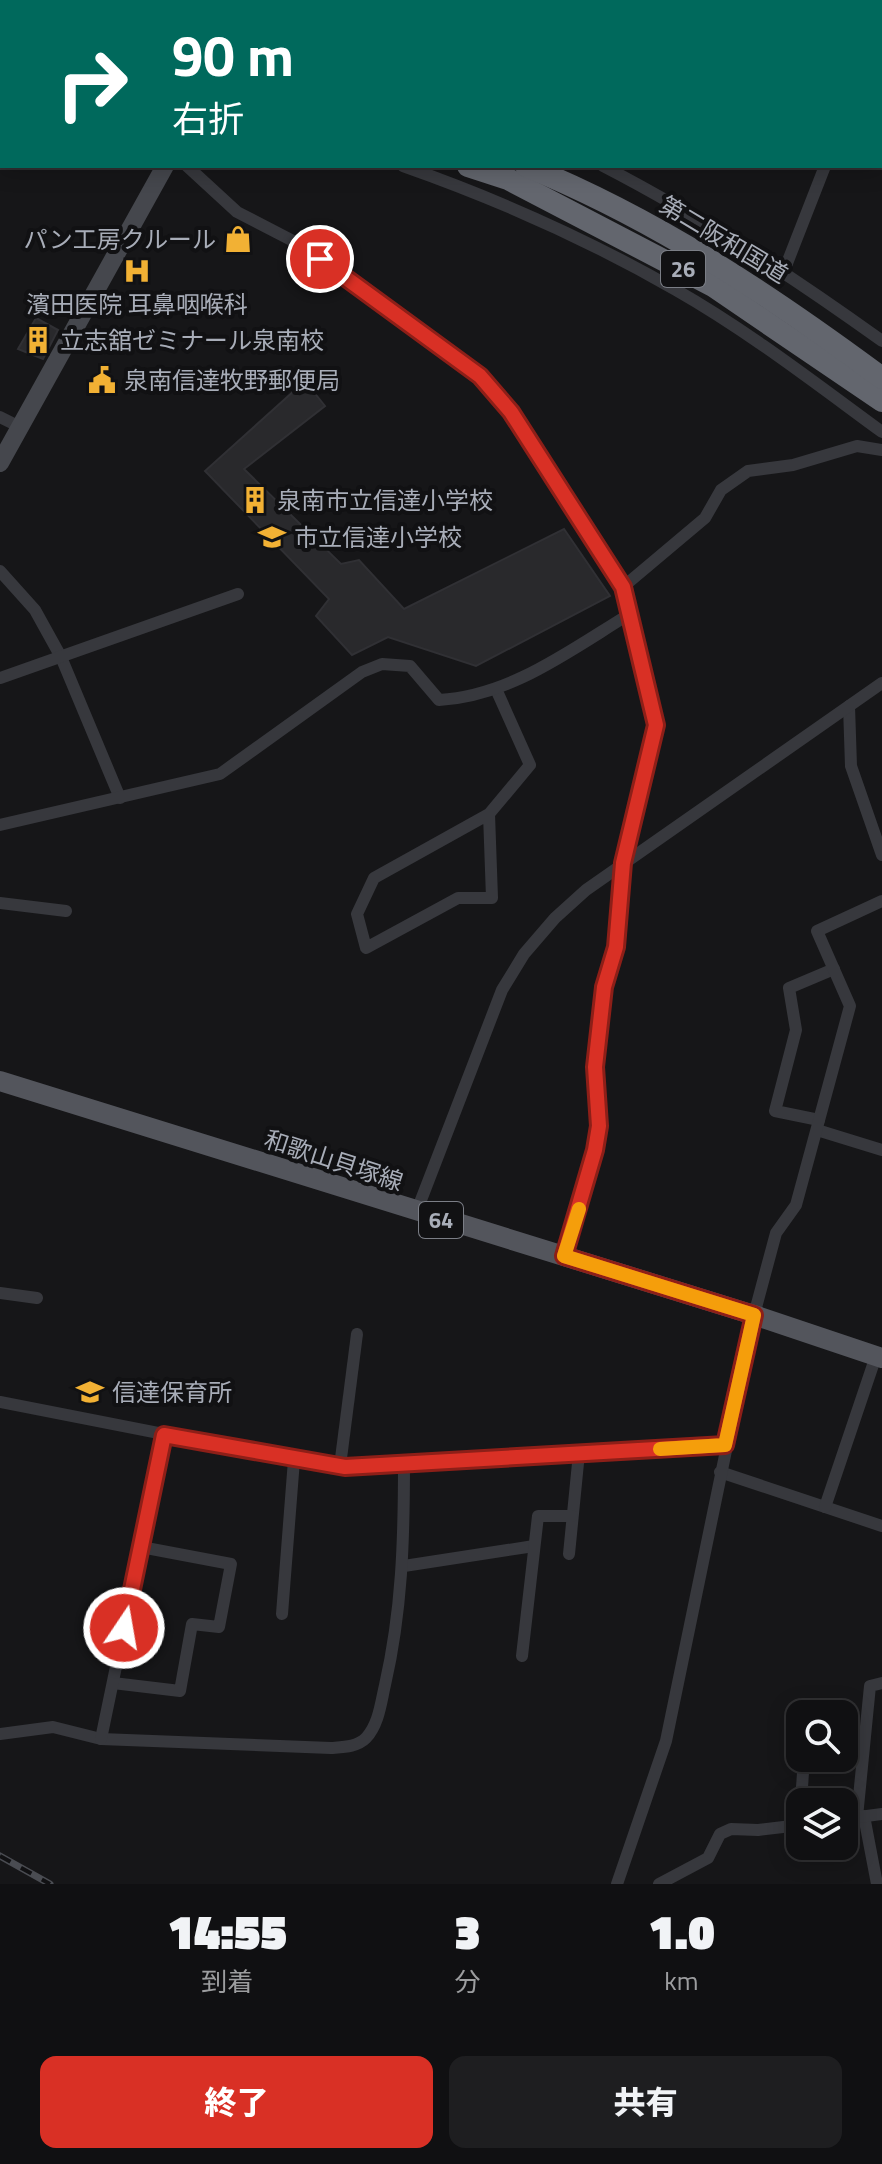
<!DOCTYPE html>
<html lang="ja">
<meta charset="utf-8">
<style>
:root{--surface:#101012;--page:#1e1e20;--text:#f1f3f6;--muted:#9c9d9f;--line:#303032;--accent:#d93025}
body{margin:0;font-family:"Titillium Web","Noto Sans JP",sans-serif;background:var(--page);color:var(--text);height:100vh;display:flex;flex-direction:column;font-size:30px;white-space:nowrap}
*{box-sizing:border-box;margin:0}
p{font-size:26px;color:var(--muted)}
.icon{flex:none;width:44px;height:44px;fill:none;stroke:currentColor;stroke-width:2;stroke-linecap:round;stroke-linejoin:round}
.map{position:relative;height:1884px;overflow:hidden}
.panel{display:flex;flex-direction:column;background:var(--surface);flex:1}
.panel>*{flex:none}
.guide{position:absolute;left:0px;top:0px;width:882px;height:168px;box-shadow:0 4px 20px #0003,0 0 0 2px var(--line);background:#00695c;color:#fff;overflow:hidden}
.controls{position:absolute;left:786px;top:1700px;display:grid;gap:16px}
.controls a{display:grid;place-items:center;width:72px;height:72px;border-radius:16px;background:var(--surface);box-shadow:0 4px 20px #0003,0 0 0 2px var(--line);font-size:40px}
.pin{position:absolute;display:grid;place-items:center;width:68px;height:68px;color:#fff;margin:-34px;border:4px solid #fff;border-radius:50%;box-shadow:0 2px 8px #0007}
.me{position:absolute;width:88px;margin:-44px;rotate:12deg;stroke-linejoin:round;filter:drop-shadow(0 0 6px #0008)}
.turn{display:flex;align-items:center;gap:28px;height:168px;padding:0 40px;font-size:36px}
.turn .icon{width:104px;height:104px;stroke-width:2.5}
.turn b{display:block;font-size:56px;line-height:68px}
.eta{display:flex;justify-content:space-evenly;align-items:center;height:136px;text-align:center}
.eta b{font-size:48px;font-weight:800;line-height:56px}
.cta{display:flex;gap:16px;margin-top:auto;padding:16px 40px}
.cta a{flex:1;height:92px;border-radius:16px;background:var(--accent);color:#fff;font-size:32px;font-weight:800;line-height:92px;text-align:center}
.cta a+a{background:var(--page);color:var(--text)}
.map>svg:first-child{display:block}
.building{fill:#29292c;stroke:#303034;stroke-width:2}
.lines{fill:none;stroke-linecap:round;stroke-linejoin:round}
.street{stroke:#37383d;stroke-width:12}
.secondary{stroke:#45474d;stroke-width:18}
.primary{stroke:#53555c;stroke-width:20}
.highway{stroke:#63666e;stroke-width:22}
.rail-casing{stroke:#4a4c52;stroke-width:7}
.rail{stroke:#111113;stroke-width:4;stroke-dasharray:12;stroke-linecap:butt}
.route-casing{stroke:#8d1f18;stroke-width:20}
.route{stroke:#d93025;stroke-width:14}
.slow{stroke:#f59e0b;stroke-width:14}
.labels{text-anchor:middle;dominant-baseline:central;stroke-width:8;stroke-linejoin:round;paint-order:stroke}
.shield{fill:#111113;stroke:#7b7e86;stroke-width:2}
.shield-label{font-size:22px;font-weight:bold;fill:#a8adb8}
.poi-label{font-size:24px;fill:#a8adb8;stroke:#111113;text-anchor:start}
.street-label{font-size:24px;fill:#a8adb8;stroke:#111113}
</style>
<div class="map">
<svg width="882" height="1884" viewBox="0 0 882 1884">
<rect width="100%" height="100%" fill="#161618"/>
<g class="building">
<polygon points="36,318 58,330 43,359 18,349"/>
<polygon points="305,381 325,406 244,469 341,564 359,560 404,609 564,529 610,596 476,666 388,637 352,655 316,616 329,599 205,471"/>
</g>
<g class="lines">
<g class="street">
<polyline points="111,0 114,2"/>
<polyline points="235,0 237,2"/>
<polyline points="436,0 437,2"/>
<polyline points="0,28 2,29"/>
<polyline points="880,67 882,68"/>
<polyline points="880,101 882,99"/>
<polyline points="880,145 882,147"/>
<polyline points="187,166 237,212 297,243 480,376 511,412 623,587 656,725 623,863 616,947 604,987 595,1067 599,1126 595,1150 564,1256"/>
<path d="M403,166C497,199 589,240 676,290C748,331 815,383 882,432"/>
<path d="M603,166C702,217 792,276 882,341"/>
<polyline points="784,271 825,166"/>
<polyline points="0,417 20,427"/>
<polyline points="0,571 35,610 61,657 120,798"/>
<polyline points="623,587 705,518 721,490 748,471 793,465 857,446 882,450"/>
<polyline points="0,678 238,594"/>
<polyline points="849,706 851,766 882,855"/>
<polyline points="489,814 492,898 458,898 366,948 357,914 374,878 489,814 530,765 496,689"/>
<path d="M0,825L220,774L362,672L382,664L410,666L439,700C510,696 569,651 628,615"/>
<polyline points="0,903 66,911"/>
<polyline points="819,1120 775,1111 796,1030 789,988 834,969"/>
<polyline points="817,1130 882,1150"/>
<polyline points="416,1213 502,990 524,954 555,918 586,890 882,683"/>
<polyline points="0,1293 37,1298"/>
<polyline points="0,1402 311,1463 345,1467 725,1445"/>
<polyline points="340,1466 357,1334"/>
<polyline points="720,1472 882,1526"/>
<polyline points="825,1507 876,1356"/>
<polyline points="569,1554 579,1453"/>
<polyline points="404,1566 534,1546"/>
<polyline points="282,1614 294,1460"/>
<polyline points="522,1656 538,1516 572,1516"/>
<polyline points="113,1683 180,1691 192,1624 219,1627 231,1564 141,1547"/>
<polyline points="808,1714 808,1713"/>
<path d="M0,1734L53,1727L101,1739L331,1748C343,1747 357,1747 366,1738C379,1724 381,1702 385,1685C402,1611 404,1540 404,1464"/>
<polyline points="101,1739 164,1435"/>
<polyline points="801,1802 804,1758"/>
<polyline points="864,1816 877,1884"/>
<polyline points="857,1817 870,1686 882,1683"/>
<polyline points="844,1819 882,1814"/>
<polyline points="617,1884 666,1741 754,1315 776,1233 796,1205 850,1006 817,931 882,901"/>
<polyline points="659,1884 708,1858 720,1834 731,1829 758,1830 800,1825"/>
</g>
<g class="secondary">
<polyline points="248,2 249,0"/>
<polyline points="0,463 165,166"/>
</g>
<polyline class="primary" points="0,1081 754,1315 882,1358"/>
<g class="highway">
<polyline points="50,0 56,2"/>
<polyline points="0,5 2,5"/>
<polyline points="468,166 508,179 713,286 882,401"/>
<path d="M526,166C656,219 770,295 882,378"/>
</g>
<g class="rail-casing">
<polyline id="rail" points="0,1856 50,1884"/>
</g>
<use href="#rail" class="rail"/>
</g>
<g class="lines">
<g class="route-casing">
<polyline id="route" points="124,1628 164,1435 345,1467 725,1445 754,1315 564,1256 595,1150 599,1126 595,1067 604,987 616,947 623,863 656,725 623,587 511,412 480,376 320,259"/>
</g>
<use href="#route" class="route"/>
<polyline class="slow" points="579,1209 564,1256 754,1315 725,1445 660,1449"/>
</g>
<defs>
<g id="shop-bare" transform="scale(2.16)"><path d="M-5-2.5h2.3a2.7 3.5 0 0 1 5.4 0H5L5.5 6h-11ZM-1.5-2.5h3a1.5 2.3 0 0 0-3 0Z" fill="#f2b134" stroke="#111113" stroke-width="2.5" paint-order="stroke"/></g>
<g id="hospital-bare" transform="scale(2.16)"><path d="M-5-5h3v3.5h4V-5h3V5h-3V1.5h-4V5h-3Z" fill="#f2b134" stroke="#111113" stroke-width="2.5" paint-order="stroke"/></g>
<g id="building-bare" transform="scale(2.16)"><path d="M-4-6H4V6H1V3H-1V6H-4ZM-2.5-4.3h1.7v1.8h-1.7ZM.8-4.3h1.7v1.8H.8ZM-2.5-1h1.7V.8h-1.7ZM.8-1h1.7V.8H.8Z" fill="#f2b134" stroke="#111113" stroke-width="2.5" paint-order="stroke"/></g>
<g id="civic-bare" transform="scale(2.16)"><path d="M-.6-6.5H3V-4.5H.6V-3L4-1V1h2V6H-6V1h2V-1L-.6-3ZM-1.2 2.5V6h2.4V2.5Z" fill="#f2b134" stroke="#111113" stroke-width="2.5" paint-order="stroke"/></g>
<g id="school-bare" transform="scale(2.16)"><path d="M0-5L7-2L0 1L-7-2ZM-4 1L0 2.5L4 1V4Q0 6-4 4Z" fill="#f2b134" stroke="#111113" stroke-width="2.5" paint-order="stroke"/></g>
</defs>
<g fill-rule="evenodd">
<use href="#shop-bare" x="238" y="239"/>
<use href="#hospital-bare" x="137" y="271"/>
<use href="#building-bare" x="38" y="340"/>
<use href="#civic-bare" x="102" y="380"/>
<use href="#building-bare" x="255" y="500"/>
<use href="#school-bare" x="272" y="537"/>
<use href="#school-bare" x="90" y="1392"/>
</g>
<g class="labels">
<g class="shield">
<rect x="661" y="251" width="44" height="36" rx="6"/>
<rect x="419" y="1202" width="44" height="36" rx="6"/>
</g>
<g class="shield-label">
<text x="683" y="269">26</text>
<text x="441" y="1220">64</text>
</g>
<g class="poi-label">
<text x="216" y="239" text-anchor="end">パン工房クルール</text>
<text x="137" y="304" text-anchor="middle">濱田医院 耳鼻咽喉科</text>
<text x="60" y="340">立志舘ゼミナール泉南校</text>
<text x="124" y="380">泉南信達牧野郵便局</text>
<text x="277" y="500">泉南市立信達小学校</text>
<text x="294" y="537">市立信達小学校</text>
<text x="112" y="1392">信達保育所</text>
</g>
<g class="street-label">
<text transform="translate(724 239) rotate(31)">第二阪和国道</text>
<text transform="translate(334 1160) rotate(18)">和歌山貝塚線</text>
</g>
</g>
</svg>
<div class="controls">
<a><svg class="icon" aria-label="search" viewBox="0 0 24 24"><circle cx="10" cy="10" r="6"/><path d="M15 15l6 6"/></svg></a>
<a><svg class="icon" aria-label="layers" viewBox="0 0 24 24"><path d="M12 4l9 5-9 5-9-5zM3 14l9 5 9-5"/></svg></a>
</div>
<div class="pin" style="left:320px;top:259px;background:#d93025"><svg class="icon" aria-label="arrive" viewBox="0 0 24 24"><path d="M6 21V4h12l-3 4 3 4H6"/></svg></div>
<svg class="me" style="left:124px;top:1628px" viewBox="-20 -20 40 40"><circle r="17" fill="#d93025" stroke="#fff" stroke-width="3"/><path d="M0-11L8 9 0 5-8 9z" fill="#fff"/></svg>
<div class="guide">
<div class="turn"><svg class="icon" aria-label="right" viewBox="0 0 24 24"><path d="M7 20v-9h11M14 6l5 5-5 5"/></svg><div><b>90 m</b>右折</div></div>
</div>
</div>
<section class="panel">
<div class="eta">
<div><b>14:55</b><p>到着</p></div>
<div><b>3</b><p>分</p></div>
<div><b>1.0</b><p>km</p></div>
</div>
<div class="cta"><a>終了</a><a>共有</a></div>
</section>
